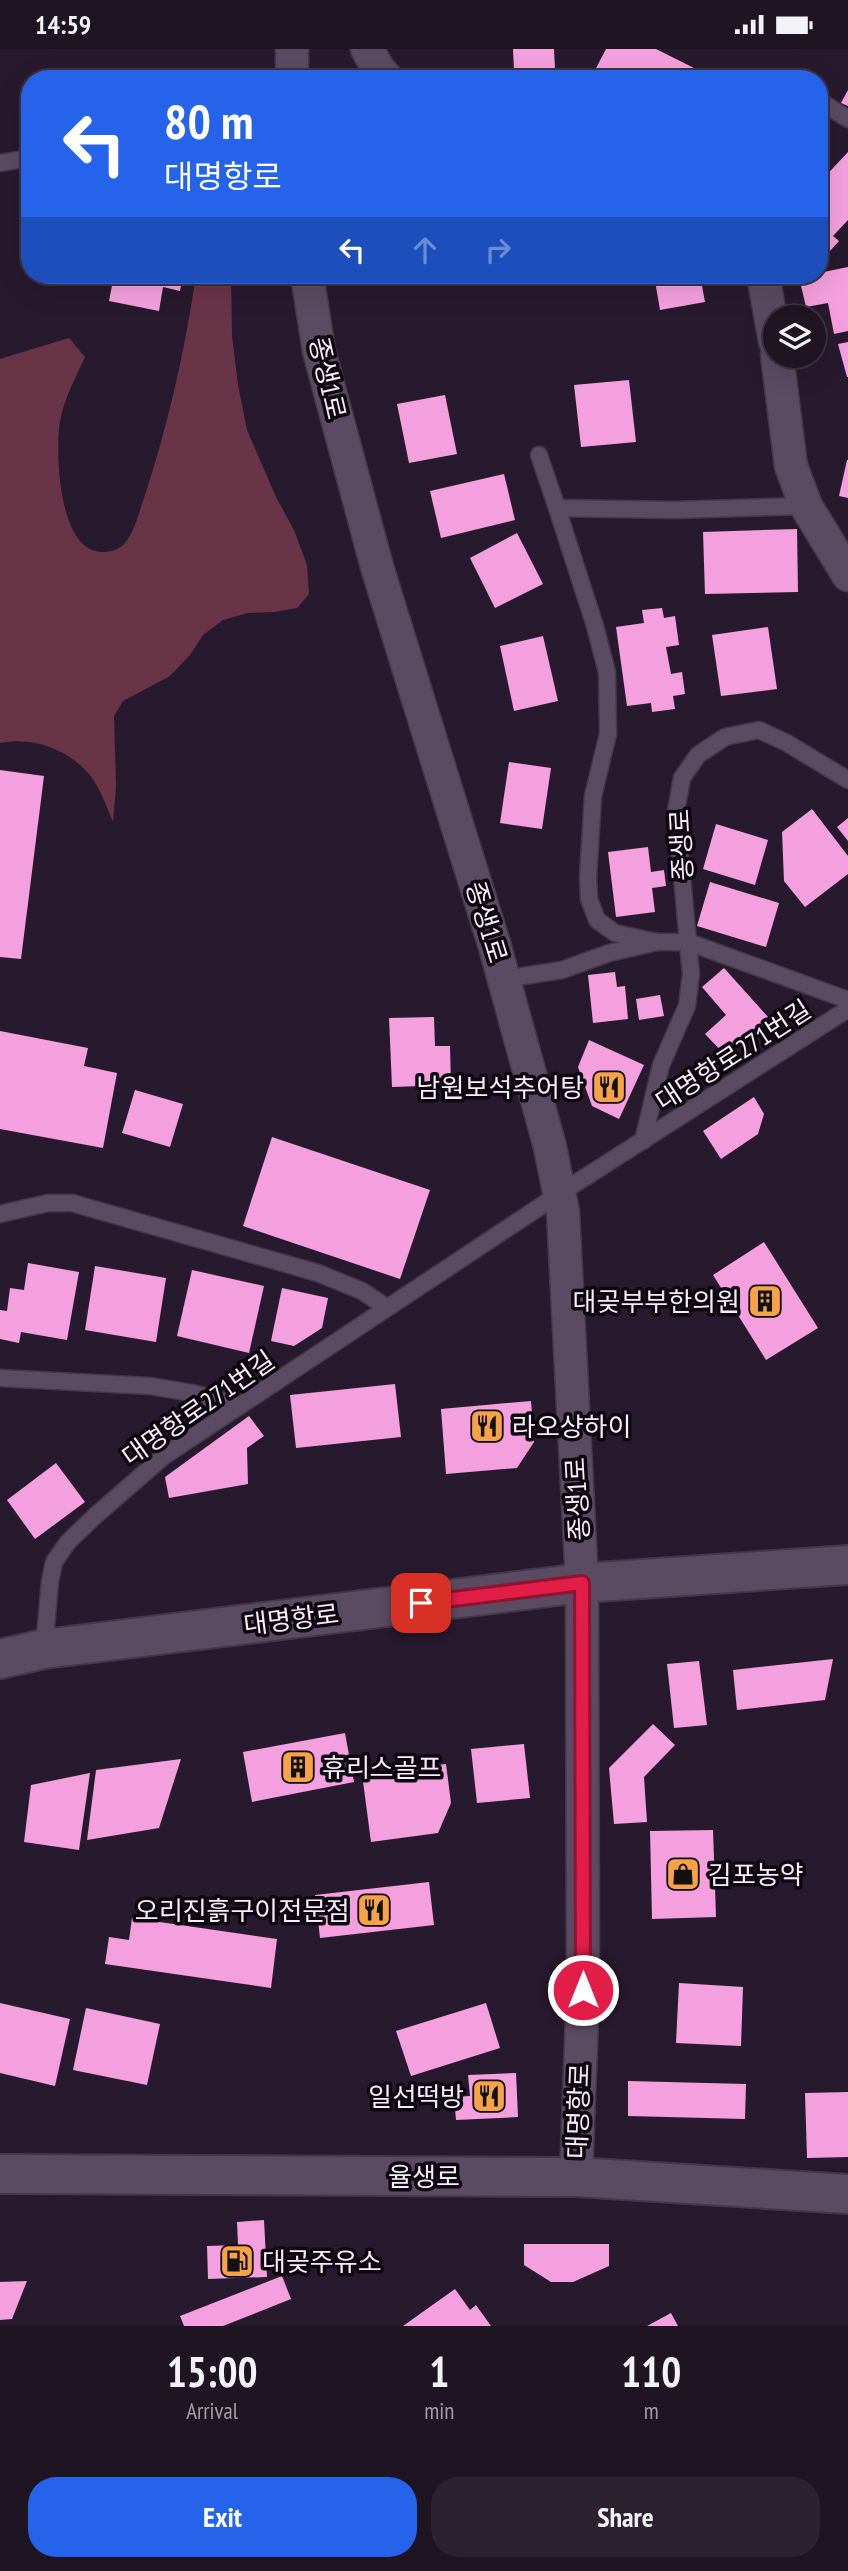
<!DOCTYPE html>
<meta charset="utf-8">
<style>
:root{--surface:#1e1422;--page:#2b212f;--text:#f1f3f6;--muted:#a19ea5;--line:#3c3340;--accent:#2563eb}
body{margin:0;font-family:"PT Sans Narrow","Noto Sans KR",sans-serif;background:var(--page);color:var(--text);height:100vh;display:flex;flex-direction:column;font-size:26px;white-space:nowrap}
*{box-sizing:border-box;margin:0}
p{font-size:23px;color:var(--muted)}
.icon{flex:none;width:38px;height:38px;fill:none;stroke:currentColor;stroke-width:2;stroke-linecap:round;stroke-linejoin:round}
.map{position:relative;height:2277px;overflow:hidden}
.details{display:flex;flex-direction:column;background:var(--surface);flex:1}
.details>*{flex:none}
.hud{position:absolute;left:21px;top:21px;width:807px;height:214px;border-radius:28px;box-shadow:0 7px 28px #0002,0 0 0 2px var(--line);background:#2563eb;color:#fff;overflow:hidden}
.fabs{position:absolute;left:763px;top:256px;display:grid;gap:14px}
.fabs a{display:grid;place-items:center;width:63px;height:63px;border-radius:50%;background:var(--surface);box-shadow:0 7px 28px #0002,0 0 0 2px var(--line);font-size:35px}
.pin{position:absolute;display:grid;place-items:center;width:60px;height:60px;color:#fff;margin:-30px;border-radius:14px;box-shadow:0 4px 10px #0006}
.me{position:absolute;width:77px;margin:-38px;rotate:0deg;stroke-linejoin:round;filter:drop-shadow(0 0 5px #0008)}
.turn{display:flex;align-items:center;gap:24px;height:147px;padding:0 28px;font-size:32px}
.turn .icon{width:91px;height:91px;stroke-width:2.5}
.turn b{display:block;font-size:49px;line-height:60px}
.lanes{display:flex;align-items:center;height:66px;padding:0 28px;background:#0003;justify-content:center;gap:35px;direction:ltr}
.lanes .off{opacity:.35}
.eta{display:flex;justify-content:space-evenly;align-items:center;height:119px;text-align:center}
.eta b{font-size:42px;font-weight:700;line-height:49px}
.action{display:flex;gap:14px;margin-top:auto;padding:14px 28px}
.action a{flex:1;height:80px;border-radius:28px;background:var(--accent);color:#fff;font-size:28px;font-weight:700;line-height:80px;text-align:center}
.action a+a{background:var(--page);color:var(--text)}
.status{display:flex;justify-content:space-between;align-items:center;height:49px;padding:0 35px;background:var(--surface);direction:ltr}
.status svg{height:19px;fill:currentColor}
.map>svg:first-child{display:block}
.green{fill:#6a3447}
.building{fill:#f4a0de}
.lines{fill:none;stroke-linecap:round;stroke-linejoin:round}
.lane-casing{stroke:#423848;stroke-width:19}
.street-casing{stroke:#423848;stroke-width:35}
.secondary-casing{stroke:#423848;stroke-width:42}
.lane{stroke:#5b4b62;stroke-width:16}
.street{stroke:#5b4b62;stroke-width:32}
.secondary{stroke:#5b4b62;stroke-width:38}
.route-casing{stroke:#92132f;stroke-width:18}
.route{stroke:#e11d48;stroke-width:12}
.labels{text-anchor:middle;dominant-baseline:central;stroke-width:7;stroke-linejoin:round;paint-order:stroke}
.street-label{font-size:26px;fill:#f5ebf9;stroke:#0d0710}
.poi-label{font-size:26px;fill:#f5ebf9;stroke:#0d0710;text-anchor:end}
</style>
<div class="status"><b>14:59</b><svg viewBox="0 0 49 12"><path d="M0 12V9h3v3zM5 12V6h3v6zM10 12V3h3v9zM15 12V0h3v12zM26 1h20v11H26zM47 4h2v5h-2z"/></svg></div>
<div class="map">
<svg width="848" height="2277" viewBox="0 0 848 2277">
<rect width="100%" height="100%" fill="#281a2e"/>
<path class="green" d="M196,226H231L232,287L238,336L247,381L276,448L294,481L307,516L309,545L297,559L274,563L248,564L223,571L203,586L190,606L170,627L123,652L114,667L116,738L113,773C107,759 101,741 92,729C71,701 34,687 0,694V310L69,289L85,308C76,328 64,350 60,372C55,402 58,503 102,503C111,503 119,501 125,494C135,482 139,463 144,449C168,377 185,301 196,226Z"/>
<g class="building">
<polygon points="513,0 554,0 555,20 514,22"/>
<polygon points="606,0 656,0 694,19 688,30 602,30 593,25"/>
<polygon points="848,41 848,57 841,54"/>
<polygon points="848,103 848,171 833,187 839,192 819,214 819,134"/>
<polygon points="848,218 848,282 834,285 828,254 806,258 799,228 819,226 819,224"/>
<polygon points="114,226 183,226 180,242 163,238 159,262 109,252"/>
<polygon points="654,226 700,226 705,253 660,261"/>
<polygon points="848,293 848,328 847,328 838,295"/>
<polygon points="629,331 636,393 581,398 574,336"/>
<polygon points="445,346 457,405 409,414 397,355"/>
<polygon points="847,411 848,411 848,449 839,447"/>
<polygon points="504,425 515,471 441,489 430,442"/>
<polygon points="797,480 798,543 705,545 703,483"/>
<polygon points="517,484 543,535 495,559 470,509"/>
<polygon points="662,559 664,569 675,567 679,596 666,598 671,625 682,623 685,645 673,647 675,660 652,663 651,654 627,657 616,578 644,574 642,561"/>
<polygon points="768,578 777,640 721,647 712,586"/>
<polygon points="543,587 558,652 514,662 500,597"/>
<polygon points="509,713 551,719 542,780 500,774"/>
<polygon points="0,721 44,727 21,910 0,908"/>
<polygon points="812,760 848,807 848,825 805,858 784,832 782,783"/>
<polygon points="848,769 848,792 837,778"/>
<polygon points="716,775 768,791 755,836 703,820"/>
<polygon points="648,798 651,823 664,821 666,837 652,839 655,863 616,868 608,803"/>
<polygon points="710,833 779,854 766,898 697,877"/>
<polygon points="724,919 768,968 725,1006 705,985 726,966 702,938"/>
<polygon points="615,923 617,938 625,937 628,970 593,974 588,926"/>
<polygon points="660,946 664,967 639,971 636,950"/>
<polygon points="434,968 435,997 450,997 451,1036 392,1038 389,969"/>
<polygon points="0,982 88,999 84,1017 117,1024 103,1099 0,1080"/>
<polygon points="589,991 644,1016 619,1070 592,1057 578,1018"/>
<polygon points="135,1041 183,1055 170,1098 122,1084"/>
<polygon points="754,1048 764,1065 758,1085 721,1110 703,1082"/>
<polygon points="272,1088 430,1141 400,1230 243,1177"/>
<polygon points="764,1193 818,1279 766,1311 713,1226"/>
<polygon points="28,1214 79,1223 67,1291 21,1283 19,1294 0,1290 0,1261 7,1262 10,1239 24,1241"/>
<polygon points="95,1217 166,1229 156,1293 85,1281"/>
<polygon points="192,1221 264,1237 249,1304 177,1287"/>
<polygon points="282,1239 328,1249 322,1279 294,1297 271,1292"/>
<polygon points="395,1335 401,1388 296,1399 290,1346"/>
<polygon points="531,1352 534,1393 517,1419 446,1425 441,1360"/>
<polygon points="249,1367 264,1387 247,1399 248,1435 169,1449 165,1428"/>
<polygon points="56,1414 85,1453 35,1490 7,1451"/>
<polygon points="833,1610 825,1651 737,1661 733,1621"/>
<polygon points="699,1612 707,1676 674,1679 667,1615"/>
<polygon points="653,1675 675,1696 644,1728 647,1773 614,1775 609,1719"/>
<polygon points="345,1684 354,1733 252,1753 243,1703"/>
<polygon points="524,1695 530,1749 477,1754 471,1700"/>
<polygon points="181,1710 159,1779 87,1791 96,1721"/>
<polygon points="446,1715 451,1754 438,1784 371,1793 362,1725"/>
<polygon points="90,1724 79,1801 24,1793 31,1736"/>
<polygon points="713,1781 716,1868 652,1870 650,1782"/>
<polygon points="429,1833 434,1876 320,1889 315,1846"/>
<polygon points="132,1869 277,1890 271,1939 105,1915 109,1888 129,1891"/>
<polygon points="679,1934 743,1938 741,1997 676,1994"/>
<polygon points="0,1954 70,1970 55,2037 0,2024"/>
<polygon points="486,1954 500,1999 411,2027 396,1982"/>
<polygon points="86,1959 160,1975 147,2036 73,2021"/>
<polygon points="516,2024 518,2068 456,2071 454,2048 470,2047 468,2026"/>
<polygon points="628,2032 746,2035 745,2070 628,2067"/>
<polygon points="848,2043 848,2108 807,2109 805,2044"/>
<polygon points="264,2171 267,2228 208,2230 207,2197 238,2196 237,2173"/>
<polygon points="524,2195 609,2195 609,2217 573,2233 551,2233 524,2216"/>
<polygon points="282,2227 291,2250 223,2277 184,2277 180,2267"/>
<polygon points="27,2232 12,2270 0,2271 0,2233"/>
<polygon points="455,2240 470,2261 476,2256 491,2277 403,2277"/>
<polygon points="671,2264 678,2277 647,2277"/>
</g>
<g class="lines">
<g class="lane-casing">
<g id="lane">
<polyline points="819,55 826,56 848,70"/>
<polyline points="0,114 30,109"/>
<polyline points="539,406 557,459 675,461 806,457"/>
<polyline points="557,459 595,577 607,623 608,685 593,747 588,828 589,850 597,871 615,884 657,893"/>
<polyline points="848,731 787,694 759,681 725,688 698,706 682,729 676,762 688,893 848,951"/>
<polyline points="504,930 562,921 609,904 657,893 688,893 691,925 687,957 661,1016 643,1092"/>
<polyline points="0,1165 48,1154 72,1154 318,1224 362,1242 386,1258"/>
<polyline points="0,1329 150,1337 192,1344 238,1356"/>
<polyline points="44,1600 50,1532 54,1513 68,1493 95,1467 164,1407 559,1145 848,960"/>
</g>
</g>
<g class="street-casing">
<g id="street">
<polyline points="292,0 292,30"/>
<polyline points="367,0 379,21 387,30"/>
<polyline points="307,226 319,302 377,518 495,898 550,1098 563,1163 582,1534 583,1941 576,2128"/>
<polyline points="763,226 775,293"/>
<polyline points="777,306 791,417 806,457 848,526"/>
</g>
</g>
<g class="secondary-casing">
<g id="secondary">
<polyline points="0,1610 44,1600 582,1534 848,1516"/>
<polyline points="0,2125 576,2128 848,2145"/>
</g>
</g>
<use href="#lane" class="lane"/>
<use href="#street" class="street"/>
<use href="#secondary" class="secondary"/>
</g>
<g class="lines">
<g class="route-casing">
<polyline id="route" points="421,1554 582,1534 583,1941"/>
</g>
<use href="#route" class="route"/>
</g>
<defs>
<g id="restaurant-square" transform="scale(1.75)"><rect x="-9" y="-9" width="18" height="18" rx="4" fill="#f6a247" stroke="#0d0710"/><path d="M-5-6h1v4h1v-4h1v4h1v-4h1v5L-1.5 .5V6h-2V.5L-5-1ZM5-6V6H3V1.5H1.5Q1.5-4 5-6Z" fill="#111"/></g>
<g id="building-square" transform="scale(1.75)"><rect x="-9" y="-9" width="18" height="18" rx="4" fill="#f6a247" stroke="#0d0710"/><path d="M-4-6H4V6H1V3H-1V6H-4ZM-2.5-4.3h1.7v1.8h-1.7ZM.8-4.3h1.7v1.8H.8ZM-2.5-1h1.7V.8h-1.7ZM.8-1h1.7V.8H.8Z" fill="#111"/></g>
<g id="shop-square" transform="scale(1.75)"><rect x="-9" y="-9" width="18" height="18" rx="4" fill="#f6a247" stroke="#0d0710"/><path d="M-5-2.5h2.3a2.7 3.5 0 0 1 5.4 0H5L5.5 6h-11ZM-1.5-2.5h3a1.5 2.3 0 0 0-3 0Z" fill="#111"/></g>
<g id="fuel-square" transform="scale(1.75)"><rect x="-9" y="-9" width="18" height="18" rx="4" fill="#f6a247" stroke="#0d0710"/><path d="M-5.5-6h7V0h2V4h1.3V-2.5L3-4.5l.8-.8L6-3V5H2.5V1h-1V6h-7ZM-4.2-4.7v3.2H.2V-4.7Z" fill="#111"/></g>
</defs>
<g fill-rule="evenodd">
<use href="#restaurant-square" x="609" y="1038"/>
<use href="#building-square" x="765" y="1252"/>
<use href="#restaurant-square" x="487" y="1377"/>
<use href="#building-square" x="298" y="1718"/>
<use href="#shop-square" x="683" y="1825"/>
<use href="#restaurant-square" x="374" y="1861"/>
<use href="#restaurant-square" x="489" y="2047"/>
<use href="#fuel-square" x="237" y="2212"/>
</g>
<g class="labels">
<g class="street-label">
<text transform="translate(328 329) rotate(77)">종생1로</text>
<text transform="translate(681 796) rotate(-93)">종생로</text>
<text transform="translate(487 873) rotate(73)">종생1로</text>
<text transform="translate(733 1006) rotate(-33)">대명항로271번길</text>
<text transform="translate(198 1359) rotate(-35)">대명항로271번길</text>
<text transform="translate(577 1450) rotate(-93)">종생1로</text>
<text transform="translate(291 1570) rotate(-7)">대명항로</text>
<text transform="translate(578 2062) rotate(-88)">대명항로</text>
<text x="424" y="2127">율생로</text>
</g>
<g class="poi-label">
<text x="584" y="1038">남원보석추어탕</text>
<text x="740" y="1252">대곶부부한의원</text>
<text x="512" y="1377" text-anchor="start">라오샹하이</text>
<text x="322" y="1718" text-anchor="start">휴리스골프</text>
<text x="708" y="1825" text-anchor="start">김포농약</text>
<text x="350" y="1861">오리진흙구이전문점</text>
<text x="464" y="2047">일선떡방</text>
<text x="262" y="2212" text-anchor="start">대곶주유소</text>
</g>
</g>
</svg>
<div class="fabs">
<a><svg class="icon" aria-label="layers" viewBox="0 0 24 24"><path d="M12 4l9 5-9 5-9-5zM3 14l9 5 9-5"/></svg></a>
</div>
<div class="pin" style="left:421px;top:1554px;background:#d93025"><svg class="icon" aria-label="arrive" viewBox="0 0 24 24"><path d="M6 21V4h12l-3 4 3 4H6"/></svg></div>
<svg class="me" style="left:583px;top:1941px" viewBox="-20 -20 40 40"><circle r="17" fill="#e11d48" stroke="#fff" stroke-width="3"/><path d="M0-11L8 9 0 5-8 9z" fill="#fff"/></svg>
<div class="hud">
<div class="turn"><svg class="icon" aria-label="left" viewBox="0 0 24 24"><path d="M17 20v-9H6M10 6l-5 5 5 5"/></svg><div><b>80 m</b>대명항로</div></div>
<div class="lanes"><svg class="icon" aria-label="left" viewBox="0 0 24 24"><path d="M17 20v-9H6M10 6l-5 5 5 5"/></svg><svg class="icon off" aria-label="ahead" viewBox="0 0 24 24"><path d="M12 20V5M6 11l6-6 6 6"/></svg><svg class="icon off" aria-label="right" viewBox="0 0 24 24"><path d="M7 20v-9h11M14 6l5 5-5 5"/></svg></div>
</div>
</div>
<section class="details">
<div class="eta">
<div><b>15:00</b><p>Arrival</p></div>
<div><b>1</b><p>min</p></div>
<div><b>110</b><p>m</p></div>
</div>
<div class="action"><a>Exit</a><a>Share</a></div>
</section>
